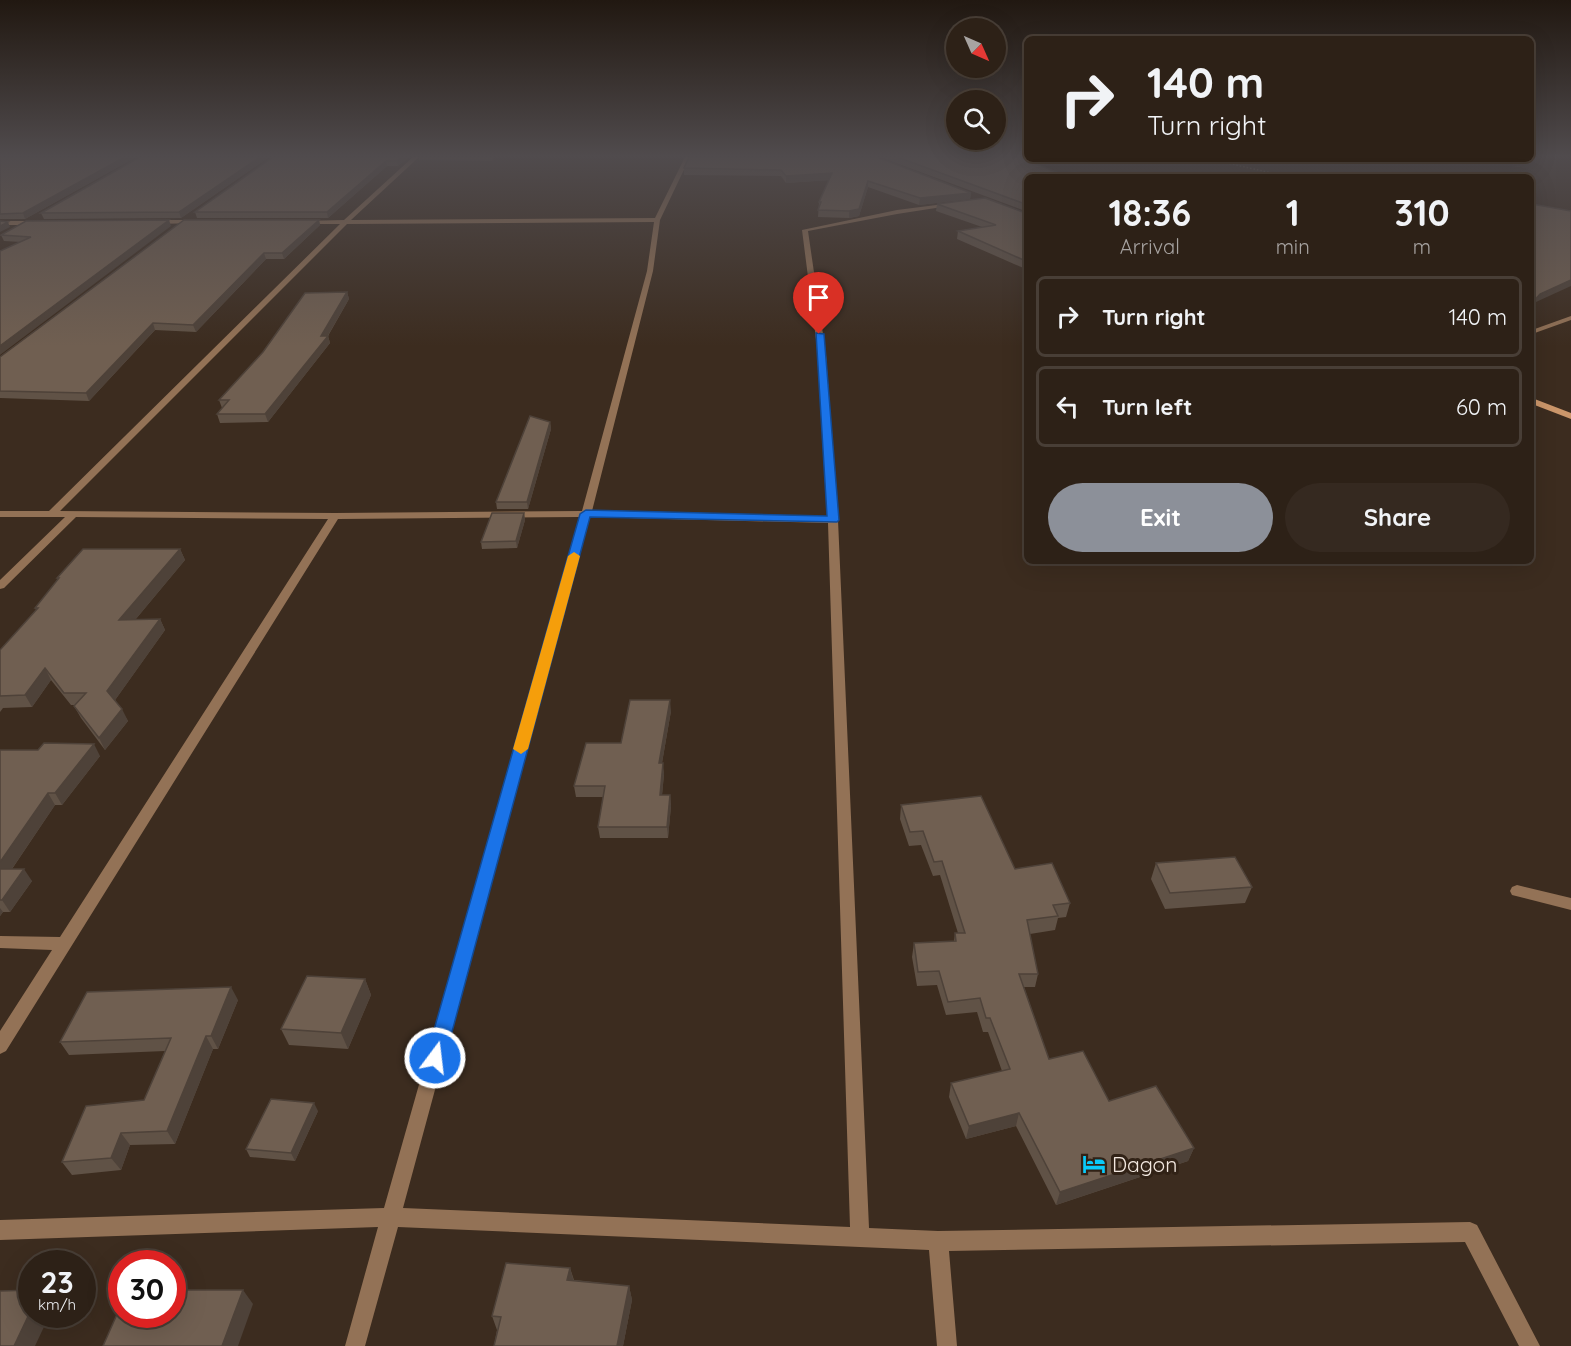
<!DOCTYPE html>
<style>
:root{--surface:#2d2117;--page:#352920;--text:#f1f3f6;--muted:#a7a3a1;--line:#483e36;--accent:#8c9099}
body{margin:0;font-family:Quicksand,sans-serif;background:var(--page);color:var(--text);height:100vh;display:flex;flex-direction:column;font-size:22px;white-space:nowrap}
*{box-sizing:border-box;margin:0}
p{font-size:20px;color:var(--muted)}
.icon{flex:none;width:33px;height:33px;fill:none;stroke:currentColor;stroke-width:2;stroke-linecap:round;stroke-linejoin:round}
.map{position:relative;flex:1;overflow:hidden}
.side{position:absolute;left:1024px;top:174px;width:510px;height:390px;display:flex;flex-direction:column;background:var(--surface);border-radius:9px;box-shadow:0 6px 24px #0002,0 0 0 2px var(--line)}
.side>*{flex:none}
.guide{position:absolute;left:1024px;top:36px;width:510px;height:126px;border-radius:9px;box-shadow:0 6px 24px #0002,0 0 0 2px var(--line);background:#2d2117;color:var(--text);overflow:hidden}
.needle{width:39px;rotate:135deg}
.fabs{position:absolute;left:946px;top:18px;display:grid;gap:12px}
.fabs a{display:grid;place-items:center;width:60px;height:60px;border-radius:50%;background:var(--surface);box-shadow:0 6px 24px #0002,0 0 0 2px var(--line);font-size:30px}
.speed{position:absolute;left:18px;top:1250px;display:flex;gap:12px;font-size:30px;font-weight:700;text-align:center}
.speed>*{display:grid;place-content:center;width:78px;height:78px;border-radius:50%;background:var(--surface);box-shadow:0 6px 24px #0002,0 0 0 2px var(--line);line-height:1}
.speed small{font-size:15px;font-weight:400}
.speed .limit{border:9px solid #d22;background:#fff;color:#111}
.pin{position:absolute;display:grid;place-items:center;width:51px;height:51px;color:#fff;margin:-62px -26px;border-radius:50% 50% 50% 0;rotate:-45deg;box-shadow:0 0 6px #0007}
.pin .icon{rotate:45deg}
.me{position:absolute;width:66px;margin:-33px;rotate:15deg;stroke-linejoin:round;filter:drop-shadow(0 0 4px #0008)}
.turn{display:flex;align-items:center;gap:21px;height:126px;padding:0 24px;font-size:27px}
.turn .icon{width:78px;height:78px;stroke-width:2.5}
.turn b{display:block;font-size:42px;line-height:51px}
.eta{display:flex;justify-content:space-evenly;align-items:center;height:102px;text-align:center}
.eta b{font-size:36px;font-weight:800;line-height:42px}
.button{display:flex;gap:12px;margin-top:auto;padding:12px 24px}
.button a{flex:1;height:69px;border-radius:36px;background:var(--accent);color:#fff;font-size:24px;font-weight:800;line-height:69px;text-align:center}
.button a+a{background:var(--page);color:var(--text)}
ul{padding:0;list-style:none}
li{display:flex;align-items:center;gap:18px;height:81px;margin:0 12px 9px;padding:0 12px;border:3px solid var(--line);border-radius:9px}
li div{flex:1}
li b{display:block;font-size:22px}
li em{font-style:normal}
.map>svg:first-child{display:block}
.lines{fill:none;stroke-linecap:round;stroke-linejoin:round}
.path{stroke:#8f8177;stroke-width:1.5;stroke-dasharray:1.5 2;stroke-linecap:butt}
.minor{fill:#937256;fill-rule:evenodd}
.secondary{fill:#cb966a;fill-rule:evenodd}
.wall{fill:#605246}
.shaded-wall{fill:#4e4239}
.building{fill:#705f51;stroke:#4e4239;stroke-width:1.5}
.route{fill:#1a73e8;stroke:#114b97;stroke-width:1.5}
.slow{fill:#f59e0b}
.labels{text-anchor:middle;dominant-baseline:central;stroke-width:6;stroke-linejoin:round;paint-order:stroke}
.near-poi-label{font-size:21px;fill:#f3e8e0;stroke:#312216;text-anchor:start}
</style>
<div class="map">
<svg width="1571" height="1346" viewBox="0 0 1571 1346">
<rect width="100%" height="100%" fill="#3c2c1f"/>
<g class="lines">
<polyline class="path" points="1209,159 1290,177"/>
<g class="minor">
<path d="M413,157H419L351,220L655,218L685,157H690L660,220L653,271L592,511L828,517L818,355L802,230L897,210L952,203L955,205L897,214L808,231L826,355L838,520L869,1228L938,1231L1470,1222L1477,1225L1540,1346H1519L1465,1242L949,1251L957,1346H937L929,1250L398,1227L365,1346H345L378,1227L0,1240V1220L384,1208L580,517L338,519L6,1051L0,1054V1031L52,950L0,948V936L60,937L328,519L76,517L4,588L0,589V580L65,517H0V511H49L340,224H305L303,221L344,220ZM654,222L647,271L582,511L335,513L60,511L347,224ZM590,517L828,523L850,1227L403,1208Z"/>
<polygon points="197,220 199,223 155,224 152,222 155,220"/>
<polygon points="0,221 38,221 41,223 38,225 0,225"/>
<polygon points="1571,316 1571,320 1532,334 1532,330"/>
<polygon points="1517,885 1571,898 1571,910 1512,895 1510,891 1512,887"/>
</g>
<polygon class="secondary" points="1532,398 1571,413 1571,419 1532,404"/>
</g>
<g class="wall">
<polygon points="0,157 136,157 25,219 0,219"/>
<polygon points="269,157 181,218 44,219 41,213"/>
<polygon points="273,157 409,157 398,166 387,166 328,218 197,218 195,212"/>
<polygon points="419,157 495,157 492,161 419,160"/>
<polygon points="689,157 971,193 970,199 919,205 868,187 859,216 849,218 818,217 819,202 829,180 786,183 781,176 684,175 684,168"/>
<polygon points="880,157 1019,157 1061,174 1088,177 1028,177 1028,212"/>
<polygon points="937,204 1028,214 1028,270 957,239 958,231 982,227 936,211"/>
<polygon points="319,220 320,225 284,259 266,259 196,332 155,330 89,401 0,398 0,357"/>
<polygon points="171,226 21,242 4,241 1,235"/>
<polygon points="347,292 349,299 328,336 330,343 268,422 220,423 217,414 222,408 219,400"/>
<polygon points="550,422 551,429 528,509 497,509 496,502"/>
<polygon points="524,513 525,520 517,548 482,549 481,542"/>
<polygon points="180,549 185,560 135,620 160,619 165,630 115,700 128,721 105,750 81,718 74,706 75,705 71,705 51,680 32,707 3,708 0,712 0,650 36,610 35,608 58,580 57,578"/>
<polygon points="671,711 662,763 664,774 662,795 670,795 671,806 668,838 600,838 598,827 603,797 576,797 574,786 621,743"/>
<polygon points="0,750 100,756 62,805 55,805 12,869 32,881 10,912 3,912 0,916"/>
<polygon points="901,805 1015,869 1070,903 1066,917 1058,918 1055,930 1030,934 1038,974 1035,987 1024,987 1049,1059 1109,1101 1194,1148 1188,1161 1056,1205 1016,1126 966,1139 949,1097 951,1083 1002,1071 988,1032 983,1032 977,1012 946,1015 937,985 917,986 912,957 914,943 954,941 955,933 958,933 940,875 933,876 921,845 909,846 900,819"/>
<polygon points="1156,863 1252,887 1245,903 1165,909 1151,879"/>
<polygon points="365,979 371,995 348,1049 289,1045 281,1029"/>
<polygon points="238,1000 218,1049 213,1049 175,1144 130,1145 121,1170 72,1175 62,1162 144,1100 165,1051 69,1055 60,1042"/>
<polygon points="318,1111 295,1161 250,1157 246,1149"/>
<polygon points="570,1268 574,1280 629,1286 632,1300 623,1346 494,1346 497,1330 492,1316"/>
</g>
<g class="shaded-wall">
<polygon points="125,157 136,157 25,219 23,213"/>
<polygon points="260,157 269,157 181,218 179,212"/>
<polygon points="402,157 409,157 398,166 397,161"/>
<polygon points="386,161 387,166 328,218 327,212"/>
<polygon points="832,173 832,180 786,183 786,176"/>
<polygon points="868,181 868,187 859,216 849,218 849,211"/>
<polygon points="971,193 970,199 919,205 920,198"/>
<polygon points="169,220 171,226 0,355 0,346"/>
<polygon points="319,220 320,225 284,259 282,253"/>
<polygon points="8,222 10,227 0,232 0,226"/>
<polygon points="264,253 266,259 196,332 193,325"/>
<polygon points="1571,280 1571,286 1536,302 1532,307 1532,303 1540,294"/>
<polygon points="347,292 349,299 327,337 328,336 330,343 268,422 265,414 321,336"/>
<polygon points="153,323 155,330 89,401 86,393"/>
<polygon points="550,422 551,429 528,509 527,502"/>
<polygon points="524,513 525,520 517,548 516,541"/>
<polygon points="180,549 185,560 125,632 119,620"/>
<polygon points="160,619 165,630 113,703 107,691"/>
<polygon points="45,668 51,680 32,707 25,695"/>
<polygon points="670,700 671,711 660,774 659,763"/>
<polygon points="122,709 128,721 105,750 99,738"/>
<polygon points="94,744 100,756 62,805 55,793"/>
<polygon points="663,763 664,774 661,806 660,795"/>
<polygon points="48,793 55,805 3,882 0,877 0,862"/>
<polygon points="670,795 671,806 668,838 667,827"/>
<polygon points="24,869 32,881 10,912 2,900"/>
<polygon points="0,908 3,912 0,916"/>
<polygon points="365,979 371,995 348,1049 341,1033"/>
<polygon points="231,987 238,1000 218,1049 211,1036"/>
<polygon points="206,1036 213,1049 175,1144 167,1131"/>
<polygon points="314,1103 318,1111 295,1161 291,1153"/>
<polygon points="1019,1113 1016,1126 966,1139 969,1126"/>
<polygon points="121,1133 130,1145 121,1170 111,1158"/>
<polygon points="1194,1148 1188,1161 1056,1205 1060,1192"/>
<polygon points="570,1268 574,1282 567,1280"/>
<polygon points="629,1286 632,1300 623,1346 617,1346"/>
<polygon points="243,1290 253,1304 238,1346 222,1346"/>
<polygon points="32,1308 32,1314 50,1314 35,1346 14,1346"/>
</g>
<g class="building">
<polygon points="0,157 125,157 23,213 0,214"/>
<polygon points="140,157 260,157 179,212 41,213"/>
<polygon points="273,157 402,157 397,161 386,161 327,212 195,212"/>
<polygon points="689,157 877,157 971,193 920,198 868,181 859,209 849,211 818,210 821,202 819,202 832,173 786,176 781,170 684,168"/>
<polygon points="897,157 1019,157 1061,174 1075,172 1088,177 1028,177 1028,205"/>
<polygon points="985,198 1028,214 1028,262 958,231 996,225 937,204"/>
<polygon points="1532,204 1571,211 1571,280 1540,294 1532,303"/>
<polygon points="169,220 0,346 0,251 31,237 1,235 26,221"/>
<polygon points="184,220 319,220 282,253 264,253 193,325 153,323 86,393 0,391 0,357"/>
<polygon points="0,221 8,222 0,226"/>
<polygon points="347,292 321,336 328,336 265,414 217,414 229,400 219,400 263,352 305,293"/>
<polygon points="530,416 550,422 527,502 496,502"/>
<polygon points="492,513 524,513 516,541 481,542"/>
<polygon points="83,549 180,549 119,620 160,619 107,691 122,709 99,738 74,706 86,693 64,693 45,668 25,695 0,696 0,650 38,608 35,608 59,578 57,578"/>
<polygon points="630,700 670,700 659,763 663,763 660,795 670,795 667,827 598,827 605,786 574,786 586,743 621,743"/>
<polygon points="44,743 94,744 55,793 48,793 0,862 0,750 38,750"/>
<polygon points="981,796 1015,869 1052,863 1070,903 1053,905 1058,916 1027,920 1038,974 1019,974 1049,1059 1083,1051 1109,1101 1156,1086 1194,1148 1060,1192 1019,1113 969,1126 951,1083 1010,1069 990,1018 986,1018 980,998 948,1002 939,971 918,972 914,943 956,941 955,933 965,933 942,861 934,862 923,831 910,832 901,805"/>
<polygon points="1235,857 1252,887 1170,893 1156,863"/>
<polygon points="0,869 24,869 2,900 0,900"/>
<polygon points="307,976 365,979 341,1033 281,1029"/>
<polygon points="231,987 211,1036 206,1036 167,1131 121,1133 111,1158 62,1162 86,1106 144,1100 171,1038 60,1042 87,992"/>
<polygon points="271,1099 314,1103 291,1153 246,1149"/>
<polygon points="506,1263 570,1268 567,1280 629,1286 617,1346 494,1346 501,1317 492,1316"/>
<polygon points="32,1290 32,1308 14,1346 0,1346 0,1291"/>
<polygon points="172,1290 243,1290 222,1346 103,1346 122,1303 122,1314 172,1314"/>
</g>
<linearGradient id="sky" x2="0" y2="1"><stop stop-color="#211811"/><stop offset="0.45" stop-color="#504b4d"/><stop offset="1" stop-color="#504b4d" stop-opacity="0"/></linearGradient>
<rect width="1571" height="346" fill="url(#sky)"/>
<polygon class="route" points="816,333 824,334 839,520 837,522 590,517 445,1058 442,1065 435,1067 428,1065 426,1058 580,514 586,510 827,516"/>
<polygon class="slow" points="574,552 580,556 528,749 521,754 513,749 568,556"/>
<defs>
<g id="hotel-bare" transform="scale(1.8)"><path d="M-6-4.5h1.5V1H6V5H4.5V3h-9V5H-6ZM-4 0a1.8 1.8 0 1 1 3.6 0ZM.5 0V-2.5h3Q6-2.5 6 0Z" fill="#09cafa" stroke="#312216" stroke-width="2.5" paint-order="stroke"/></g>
</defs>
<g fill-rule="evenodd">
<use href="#hotel-bare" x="1094" y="1164"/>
</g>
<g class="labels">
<g class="near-poi-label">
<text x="1112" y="1164">Dagon</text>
</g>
</g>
</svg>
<div class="fabs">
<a><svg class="needle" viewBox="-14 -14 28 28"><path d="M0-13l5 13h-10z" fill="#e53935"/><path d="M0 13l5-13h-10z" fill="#a7a3a1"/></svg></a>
<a><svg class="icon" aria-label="search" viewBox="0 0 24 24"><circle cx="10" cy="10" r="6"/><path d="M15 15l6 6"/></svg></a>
</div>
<div class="speed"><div>23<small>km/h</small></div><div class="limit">30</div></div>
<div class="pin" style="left:819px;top:334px;background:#d93025"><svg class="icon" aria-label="arrive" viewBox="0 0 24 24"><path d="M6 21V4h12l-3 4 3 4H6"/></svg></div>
<svg class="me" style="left:435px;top:1058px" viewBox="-20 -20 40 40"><circle r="17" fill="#1a73e8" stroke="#fff" stroke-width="3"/><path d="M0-11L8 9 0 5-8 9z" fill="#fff"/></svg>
<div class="guide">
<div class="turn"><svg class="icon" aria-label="right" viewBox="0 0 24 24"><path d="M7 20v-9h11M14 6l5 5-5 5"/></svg><div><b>140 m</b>Turn right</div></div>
</div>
<section class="side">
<div class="eta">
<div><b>18:36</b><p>Arrival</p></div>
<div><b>1</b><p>min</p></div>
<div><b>310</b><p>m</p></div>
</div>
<ul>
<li><svg class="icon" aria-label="right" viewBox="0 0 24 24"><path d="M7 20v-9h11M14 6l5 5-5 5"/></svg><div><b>Turn right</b></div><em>140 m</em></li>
<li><svg class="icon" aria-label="left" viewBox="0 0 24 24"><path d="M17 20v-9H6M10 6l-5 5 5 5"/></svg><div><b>Turn left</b></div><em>60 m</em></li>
</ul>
<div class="button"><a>Exit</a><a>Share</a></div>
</section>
</div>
